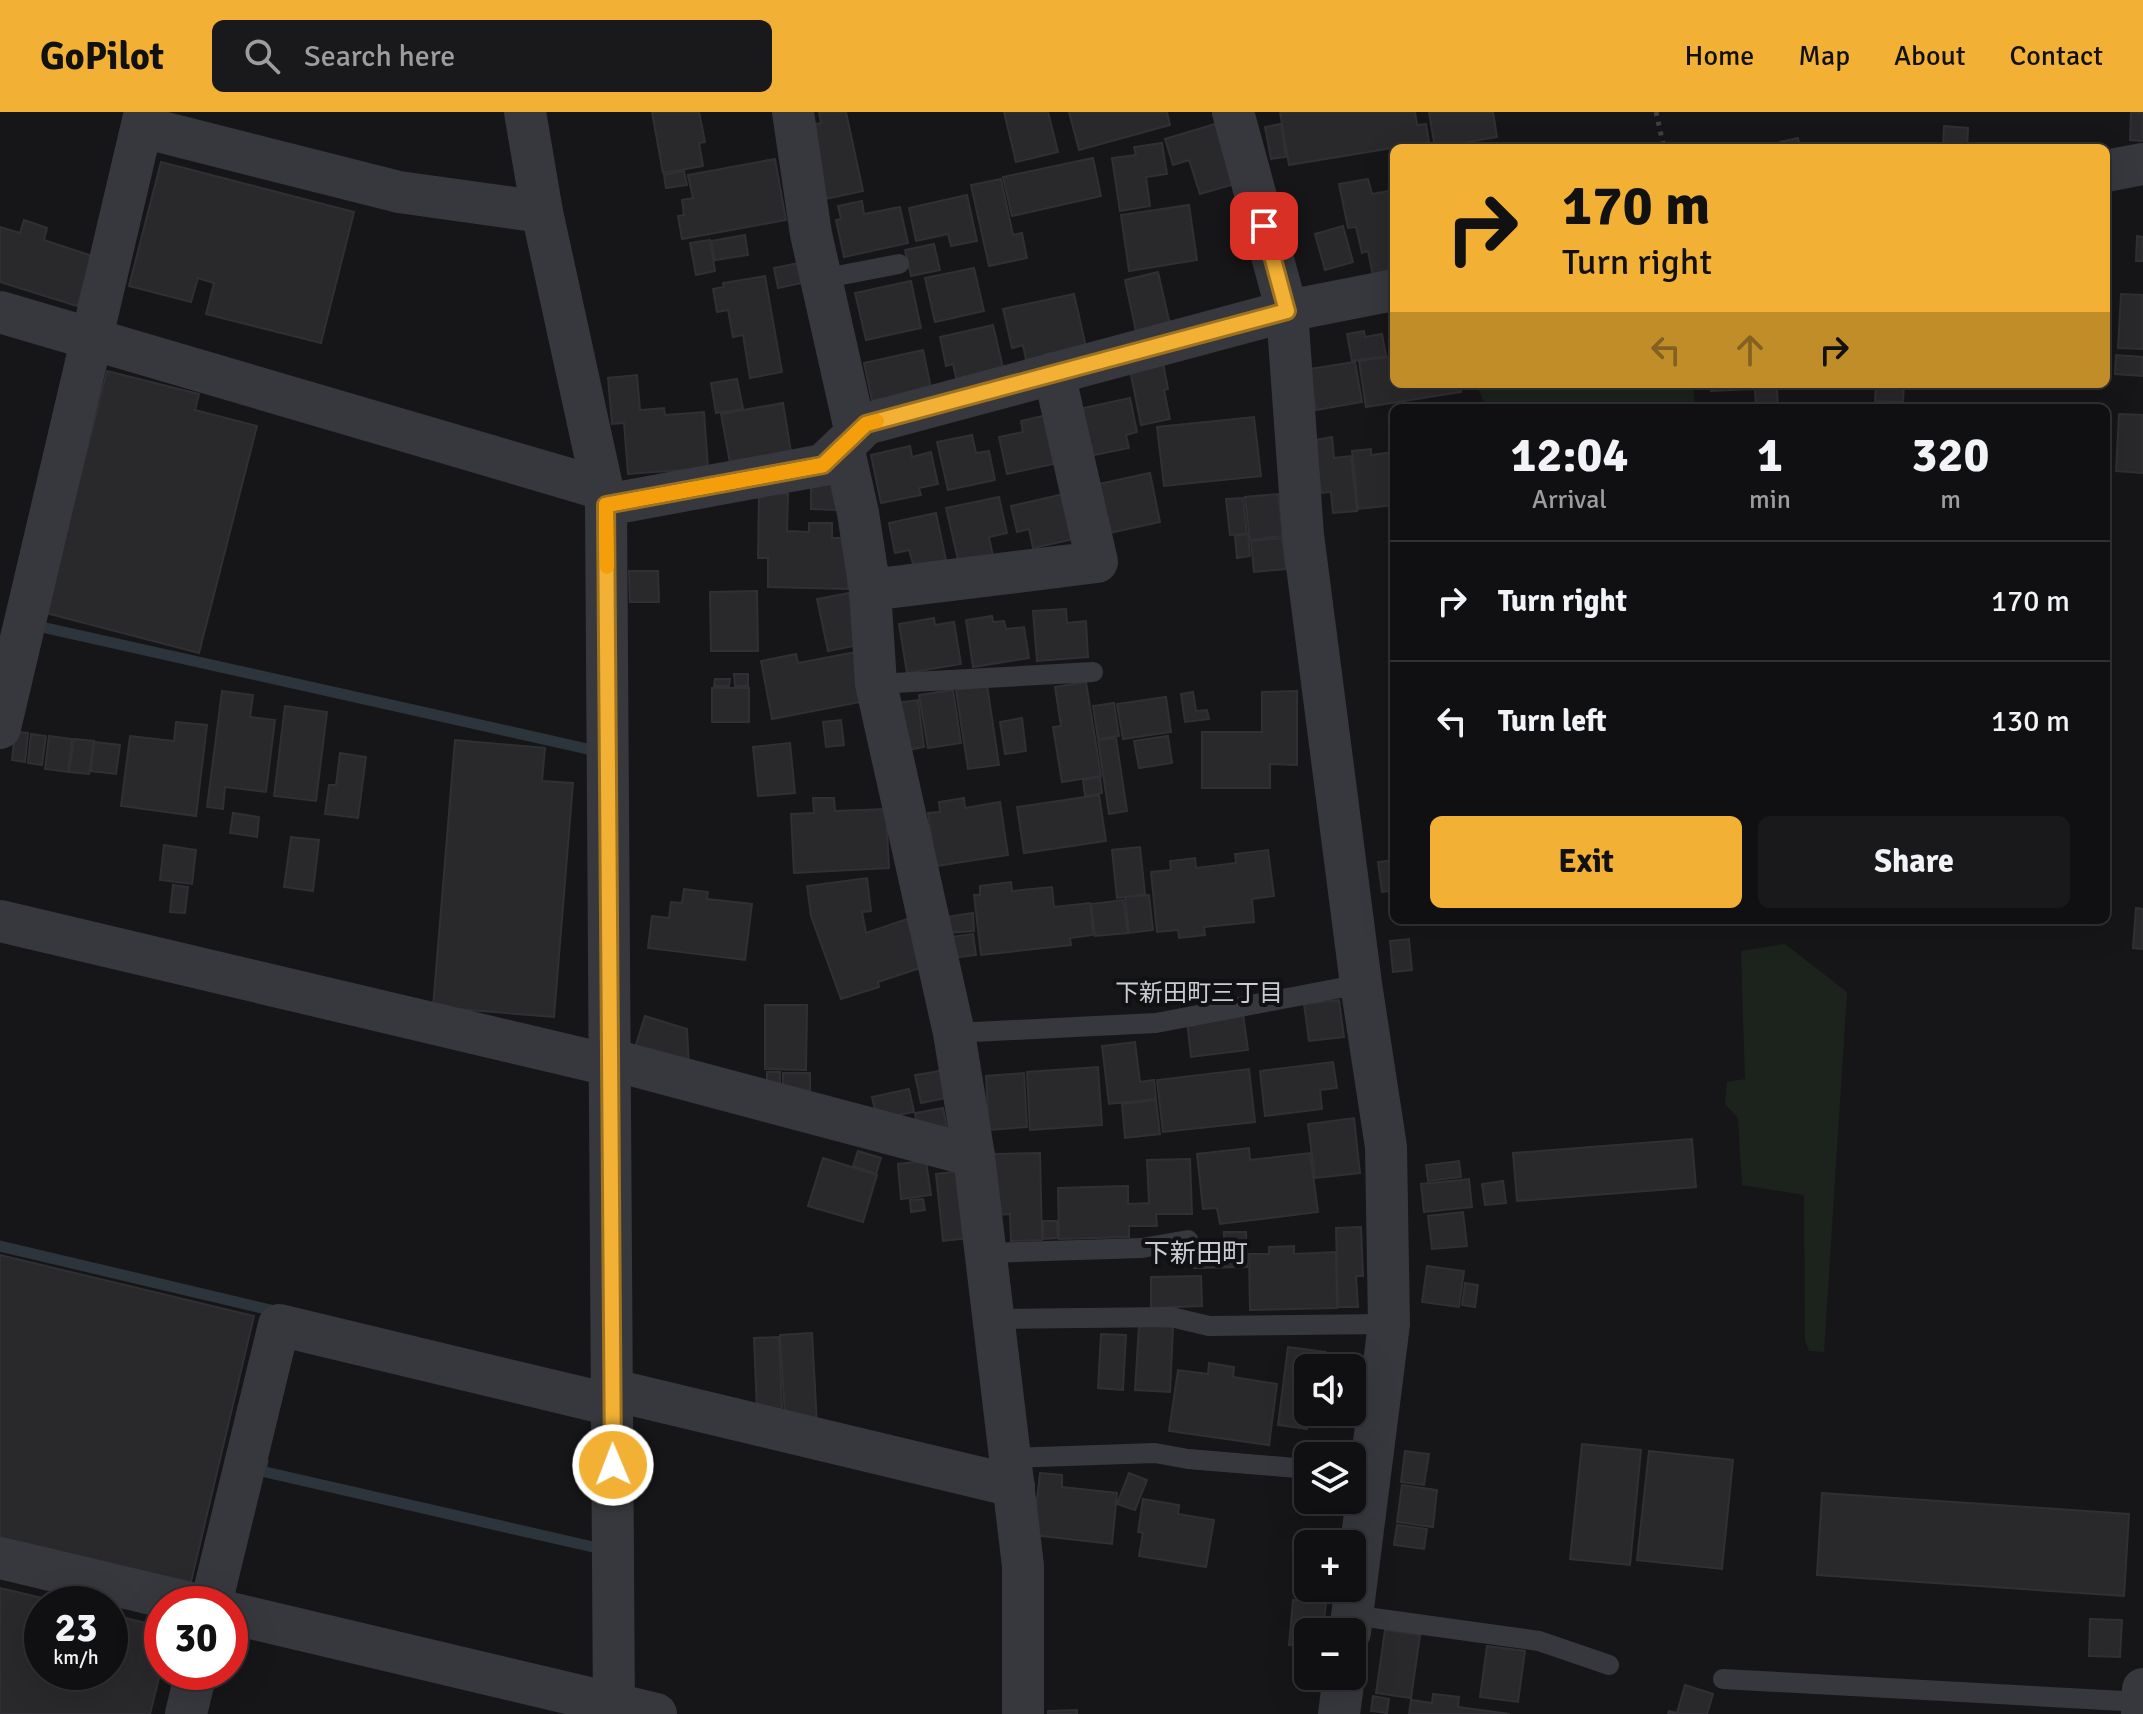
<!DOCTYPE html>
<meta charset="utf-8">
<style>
:root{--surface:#101012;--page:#19191b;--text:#f1f3f6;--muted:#9c9d9f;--line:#303032;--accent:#f2b134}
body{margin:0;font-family:Signika,"Noto Sans JP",sans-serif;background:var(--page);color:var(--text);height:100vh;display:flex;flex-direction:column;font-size:30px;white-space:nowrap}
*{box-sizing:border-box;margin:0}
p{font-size:26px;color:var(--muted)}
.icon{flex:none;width:44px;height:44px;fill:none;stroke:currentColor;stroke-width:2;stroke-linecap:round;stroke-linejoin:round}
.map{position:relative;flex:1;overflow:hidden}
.sheet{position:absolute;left:1390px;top:292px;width:720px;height:520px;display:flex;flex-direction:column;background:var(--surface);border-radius:12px;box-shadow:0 8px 32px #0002,0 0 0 2px var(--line)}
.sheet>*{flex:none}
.top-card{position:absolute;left:1390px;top:32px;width:720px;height:244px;border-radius:12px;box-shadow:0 8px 32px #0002,0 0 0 2px var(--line);background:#f2b134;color:#111;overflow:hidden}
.buttons{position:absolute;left:1294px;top:1242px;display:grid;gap:16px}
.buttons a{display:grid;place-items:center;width:72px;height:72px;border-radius:12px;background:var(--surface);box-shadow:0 8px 32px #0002,0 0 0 2px var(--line);font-size:40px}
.speed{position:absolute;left:24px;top:1474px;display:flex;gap:16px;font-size:40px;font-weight:700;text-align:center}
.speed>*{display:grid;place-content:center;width:104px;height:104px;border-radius:50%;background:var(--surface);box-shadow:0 8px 32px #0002,0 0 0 2px var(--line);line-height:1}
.speed small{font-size:20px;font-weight:400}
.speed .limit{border:12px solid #d22;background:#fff;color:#111}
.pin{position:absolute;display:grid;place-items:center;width:68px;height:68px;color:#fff;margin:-34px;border-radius:16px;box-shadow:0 4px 12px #0006}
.me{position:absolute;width:88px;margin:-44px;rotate:359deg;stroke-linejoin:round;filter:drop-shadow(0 0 6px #0008)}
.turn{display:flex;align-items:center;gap:28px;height:168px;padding:0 40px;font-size:36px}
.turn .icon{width:104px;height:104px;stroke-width:2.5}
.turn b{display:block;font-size:56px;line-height:68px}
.lanes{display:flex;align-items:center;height:76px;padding:0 40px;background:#0003;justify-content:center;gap:40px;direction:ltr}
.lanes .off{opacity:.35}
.eta{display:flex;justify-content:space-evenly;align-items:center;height:136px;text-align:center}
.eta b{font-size:48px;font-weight:700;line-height:56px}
.cta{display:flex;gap:16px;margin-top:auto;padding:16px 40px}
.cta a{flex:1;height:92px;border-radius:12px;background:var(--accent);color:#111;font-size:32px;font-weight:700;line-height:92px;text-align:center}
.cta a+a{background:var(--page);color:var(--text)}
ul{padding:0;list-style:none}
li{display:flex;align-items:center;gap:24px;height:120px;padding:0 40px;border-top:2px solid var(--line)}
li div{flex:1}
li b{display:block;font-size:30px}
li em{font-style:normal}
header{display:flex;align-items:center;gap:48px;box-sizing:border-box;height:112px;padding:0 40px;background:var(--accent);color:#111}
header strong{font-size:38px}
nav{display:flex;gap:44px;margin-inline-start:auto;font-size:28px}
.search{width:560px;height:72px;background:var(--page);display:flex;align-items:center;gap:20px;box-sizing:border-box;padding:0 28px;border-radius:12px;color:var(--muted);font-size:30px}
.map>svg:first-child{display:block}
.green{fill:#1c231d}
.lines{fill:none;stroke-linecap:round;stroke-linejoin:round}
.stream{stroke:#2c353c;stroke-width:11}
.building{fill:#29292c;stroke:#303034;stroke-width:2}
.path{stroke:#3d3f44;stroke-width:5;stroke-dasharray:4 6;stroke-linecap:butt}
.lane{stroke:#37383d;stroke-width:20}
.street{stroke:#37383d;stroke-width:42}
.route-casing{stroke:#9d7322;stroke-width:20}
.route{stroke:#f2b134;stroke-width:14}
.slow{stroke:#f59e0b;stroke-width:14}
.labels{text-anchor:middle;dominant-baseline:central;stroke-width:8;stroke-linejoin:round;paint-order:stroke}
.neighbourhood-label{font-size:24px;fill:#c9ccd4;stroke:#111113}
.quarter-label{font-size:26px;fill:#c9ccd4;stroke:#111113}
</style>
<header>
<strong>GoPilot</strong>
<div class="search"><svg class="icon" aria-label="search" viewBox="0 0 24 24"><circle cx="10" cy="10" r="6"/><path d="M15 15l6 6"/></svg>Search here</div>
<nav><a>Home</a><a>Map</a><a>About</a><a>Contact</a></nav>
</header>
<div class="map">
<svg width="2143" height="1602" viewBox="0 0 2143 1602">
<rect width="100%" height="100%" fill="#161618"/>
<g class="green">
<polygon points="1482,272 1693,272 1695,296 1491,296 1486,295 1479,279"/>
<polygon points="1785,832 1847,880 1824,1240 1809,1239 1805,1228 1804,1083 1742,1073 1738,1006 1725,992 1727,970 1745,967 1741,839"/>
</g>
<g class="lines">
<g class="stream">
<polyline points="37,514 592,638"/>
<polyline points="0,1134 279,1200"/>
<polyline points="263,1349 261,1359 593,1435"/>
</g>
</g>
<g class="building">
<polygon points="652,0 699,0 705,30 699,31 703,54 663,61"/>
<polygon points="819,0 846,0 863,79 825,87 809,13 821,11"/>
<polygon points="1004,0 1048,0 1058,40 1016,50"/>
<polygon points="1069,0 1167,0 1170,13 1079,38"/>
<polygon points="1280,0 1415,0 1417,13 1426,12 1429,30 1289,53"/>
<polygon points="1429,0 1493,0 1497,25 1435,36"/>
<polygon points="2131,0 2143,1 2143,29 2130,28"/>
<polygon points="1215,12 1234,72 1200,82 1189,48 1173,53 1165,27"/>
<polygon points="1281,12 1286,45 1271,47 1265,15"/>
<polygon points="1944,14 1968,16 1967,36 1943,36"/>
<polygon points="1798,26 1800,36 1782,36 1780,30"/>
<polygon points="1162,31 1167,62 1146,65 1150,94 1120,99 1112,46 1136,43 1134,35"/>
<polygon points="1093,46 1101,84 1012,104 1003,65"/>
<polygon points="775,47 786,108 682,127 678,104 684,103 682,88 693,86 688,63"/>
<polygon points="161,50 354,100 321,231 206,202 214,171 198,166 191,190 129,174"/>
<polygon points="684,59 687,73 666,76 664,63"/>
<polygon points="1001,67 1013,123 1022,121 1027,146 989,154 971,73"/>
<polygon points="1368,67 1372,82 1394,78 1394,160 1373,164 1368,139 1362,141 1356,115 1348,116 1339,72"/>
<polygon points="967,83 977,129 951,134 948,122 916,129 909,96"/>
<polygon points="862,89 864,102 900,95 908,131 844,145 836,108 841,107 838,94"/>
<polygon points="1189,93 1197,148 1129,159 1121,103"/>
<polygon points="24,108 47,116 44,128 92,144 77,194 0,170 0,115 20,121"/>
<polygon points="1343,114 1353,150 1325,158 1315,122"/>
<polygon points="745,123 748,143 715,148 711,129"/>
<polygon points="2137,124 2143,125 2143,149 2136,149"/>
<polygon points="710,128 715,159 696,163 690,131"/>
<polygon points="934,132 940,158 911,164 905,138"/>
<polygon points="799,151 802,171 778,176 774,156"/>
<polygon points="974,156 984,199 935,210 925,166"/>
<polygon points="1158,160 1171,217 1137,224 1125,168"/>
<polygon points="765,164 782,260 750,266 743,223 733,225 728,198 717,200 713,177 724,175 723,171"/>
<polygon points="911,169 921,216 866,228 855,181"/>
<polygon points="1074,182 1086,235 1026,248 1023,233 1012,236 1003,197"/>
<polygon points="2121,182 2143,183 2143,237 2118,236"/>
<polygon points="993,213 1004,260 957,270 953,252 946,254 940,225"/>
<polygon points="1364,219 1365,225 1382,222 1386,244 1352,249 1347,222"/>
<polygon points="923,238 931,276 872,289 864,251"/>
<polygon points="2116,243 2143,245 2143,264 2115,262"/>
<polygon points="1394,244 1394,272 1460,272 1461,280 1366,295 1359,249"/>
<polygon points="1355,250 1362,290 1316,298 1309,257"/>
<polygon points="1163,251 1168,277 1164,278 1170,307 1141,313 1130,258"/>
<polygon points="107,259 199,282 195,298 257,314 199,541 46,501"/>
<polygon points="637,263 640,298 664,296 665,303 704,300 708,356 628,362 624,311 612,312 608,266"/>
<polygon points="737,267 743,297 716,301 711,271"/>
<polygon points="1710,272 1811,272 1811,275 1777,276 1778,295 1756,296 1755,277 1711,279"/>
<polygon points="1876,272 1904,272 1903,290 1875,289"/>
<polygon points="1130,286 1137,320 1126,323 1129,336 1089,344 1079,297"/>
<polygon points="783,291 791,340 730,351 721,302"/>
<polygon points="1867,292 1902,294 1902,296 1867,296"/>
<polygon points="2119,302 2143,303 2143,361 2116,359"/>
<polygon points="1047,303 1058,351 1007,362 999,325 1023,320 1021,309"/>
<polygon points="1254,305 1261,364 1164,374 1157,315"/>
<polygon points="972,323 976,341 989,339 995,368 948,378 937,330"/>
<polygon points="1332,325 1334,346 1351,344 1357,399 1333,401 1331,380 1321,381 1315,328"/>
<polygon points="910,334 912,345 931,340 938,372 919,376 921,383 881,391 871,343"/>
<polygon points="1371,337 1371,343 1394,340 1394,393 1358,397 1352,339"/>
<polygon points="1150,361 1160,410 1105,422 1094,373"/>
<polygon points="811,370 839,371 838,398 811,397"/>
<polygon points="759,381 788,382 787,419 809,420 809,411 832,411 832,426 849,426 848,477 768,475 768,446 758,446"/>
<polygon points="1064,382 1074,427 1033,436 1029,417 1017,420 1011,394"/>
<polygon points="1278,382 1283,424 1250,428 1245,385"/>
<polygon points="999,385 1007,421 989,425 994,449 958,448 946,396"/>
<polygon points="1243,386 1247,422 1230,423 1226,387"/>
<polygon points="936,401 946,448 914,455 909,438 895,441 889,411"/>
<polygon points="1248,422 1250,444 1237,446 1235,424"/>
<polygon points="1282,426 1286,457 1254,460 1251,429"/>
<polygon points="629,459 658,459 659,490 630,490"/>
<polygon points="757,479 758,539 711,539 710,480"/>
<polygon points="849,481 859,533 828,539 817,487"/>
<polygon points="1066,497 1067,511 1086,509 1088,545 1037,549 1033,499"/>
<polygon points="992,504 993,510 1004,509 1006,517 1024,515 1029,546 973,555 966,508"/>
<polygon points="934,506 935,513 954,510 961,552 907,561 899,512"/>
<polygon points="856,540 865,589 772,607 761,549 796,542 798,551"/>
<polygon points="734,562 748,562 748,574 735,574"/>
<polygon points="715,567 730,567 729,574 714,574"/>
<polygon points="1086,570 1101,664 1062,670 1053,615 1061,614 1055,575"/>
<polygon points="987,573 999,653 968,657 956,578"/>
<rect x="712" y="576" width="37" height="34"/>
<polygon points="953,578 961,631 928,636 919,583"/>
<polygon points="222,579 253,583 250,605 275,608 266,680 225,675 223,697 207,695"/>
<polygon points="1297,579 1297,653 1270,652 1270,676 1202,676 1202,620 1262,620 1262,580"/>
<polygon points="1193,580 1196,599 1207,598 1209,607 1185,610 1181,582"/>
<polygon points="1166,585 1171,620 1123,627 1117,592"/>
<polygon points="918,588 924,635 903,639 895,591"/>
<polygon points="1114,591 1119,624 1098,627 1093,594"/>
<polygon points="285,594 327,600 316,689 274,684"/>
<polygon points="1022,606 1026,639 1005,642 1000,610"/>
<polygon points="841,608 844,633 826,635 823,610"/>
<polygon points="176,610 207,613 196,704 121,694 130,624 174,629"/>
<polygon points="15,620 28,621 25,650 12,648"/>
<polygon points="31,622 46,624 42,653 28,651"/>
<polygon points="49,624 72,627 68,660 45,657"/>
<polygon points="1168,624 1172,651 1139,656 1134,629"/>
<polygon points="1116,626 1127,699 1109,702 1098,628"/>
<polygon points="74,627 94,629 89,662 69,660"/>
<polygon points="455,628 545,636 542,669 573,671 554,905 433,895"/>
<polygon points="94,630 120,633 116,662 91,659"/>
<polygon points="790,631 795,681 758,684 753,635"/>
<polygon points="340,641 366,645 358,706 325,702 329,673 336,673"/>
<polygon points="1100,665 1102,681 1085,684 1083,668"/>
<polygon points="1099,683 1106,729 1024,741 1017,695"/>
<polygon points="813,686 834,686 835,699 886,697 889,756 794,761 791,702 814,701"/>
<polygon points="964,686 965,696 1000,690 1008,743 936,754 928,701 940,700 939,690"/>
<polygon points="233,701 259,705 257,725 230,721"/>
<polygon points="291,725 319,728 313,779 284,775"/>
<polygon points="164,733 196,738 192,772 160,768"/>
<polygon points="1140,735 1145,782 1117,786 1112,738"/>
<polygon points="1268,738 1274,784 1252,787 1254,810 1204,815 1205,823 1179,826 1178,818 1157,820 1151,760 1171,758 1170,749 1195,746 1196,756 1236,751 1235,742"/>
<polygon points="1394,748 1394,778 1382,780 1378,750"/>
<polygon points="867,766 871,799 862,800 866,821 907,807 923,855 878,870 879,875 841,887 811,804 807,774"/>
<polygon points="1011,770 1012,779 1052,775 1054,795 1090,791 1093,823 1070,826 1071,833 981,843 974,783 980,783 980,774"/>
<polygon points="173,773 188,775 185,801 170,800"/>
<polygon points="684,777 708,780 707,787 752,792 745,848 648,836 652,804 669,806 671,790 682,791"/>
<polygon points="1149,783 1153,818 1129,821 1125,785"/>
<polygon points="1123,788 1128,821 1095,824 1091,792"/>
<polygon points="2136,796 2143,797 2143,837 2133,836"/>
<polygon points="973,801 974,819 948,821 946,805"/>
<polygon points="973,822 976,843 953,846 950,825"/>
<polygon points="1409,827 1412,858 1393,860 1390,829"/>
<polygon points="1339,888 1344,925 1309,929 1304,892"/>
<polygon points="765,893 807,893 806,958 765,957"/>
<polygon points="1243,902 1248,938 1191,945 1187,909"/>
<polygon points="645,904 687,917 689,956 634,939"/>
<polygon points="1135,930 1140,970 1154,968 1156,987 1109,992 1102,934"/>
<polygon points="1333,950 1337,976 1320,978 1322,997 1265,1004 1260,959"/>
<polygon points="1098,955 1102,1013 1030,1018 1027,960"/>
<polygon points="1249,957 1255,1010 1163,1020 1157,968"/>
<polygon points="946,958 951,985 921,991 915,963"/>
<rect x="767" y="960" width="13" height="19"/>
<rect x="783" y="961" width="27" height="24"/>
<polygon points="1024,961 1027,1015 989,1018 986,964"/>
<polygon points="909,977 914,1000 877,1007 872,985"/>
<polygon points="1156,988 1160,1022 1125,1026 1122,992"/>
<polygon points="943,996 948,1021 917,1013 915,1001"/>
<polygon points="1354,1006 1360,1061 1315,1066 1308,1012"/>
<polygon points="1692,1027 1696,1075 1517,1089 1513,1041"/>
<polygon points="1249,1036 1250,1048 1310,1041 1318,1100 1220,1112 1217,1096 1203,1097 1197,1042"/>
<polygon points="858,1039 881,1046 876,1062 853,1054"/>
<polygon points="1040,1041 1042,1128 1011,1129 1010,1102 996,1103 994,1042"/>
<polygon points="823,1046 877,1063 863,1110 808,1094"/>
<polygon points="1190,1047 1192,1102 1156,1102 1157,1114 1129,1114 1129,1125 1059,1127 1058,1076 1128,1074 1128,1092 1149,1091 1147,1048"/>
<polygon points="926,1049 931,1083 901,1087 898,1052"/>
<polygon points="1459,1049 1461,1065 1428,1069 1426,1053"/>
<polygon points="962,1059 969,1126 943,1129 936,1062"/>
<polygon points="1469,1067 1472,1095 1424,1100 1421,1072"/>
<polygon points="1503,1069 1506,1091 1485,1093 1482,1072"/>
<polygon points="923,1087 925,1098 911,1100 910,1088"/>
<polygon points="1463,1100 1467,1134 1432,1137 1428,1104"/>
<polygon points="1043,1109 1057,1109 1058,1126 1043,1127"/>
<polygon points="1361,1115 1363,1164 1356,1164 1358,1195 1338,1195 1336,1116"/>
<polygon points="1224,1120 1246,1120 1247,1155 1194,1156 1193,1133 1224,1132"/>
<polygon points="1294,1134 1294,1142 1336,1140 1337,1196 1250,1198 1249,1142 1269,1142 1269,1135"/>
<polygon points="0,1143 254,1204 190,1474 0,1429"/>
<polygon points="1427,1154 1464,1159 1459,1195 1422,1190"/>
<polygon points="1201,1164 1202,1194 1151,1196 1151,1165"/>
<polygon points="1465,1171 1478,1173 1475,1195 1462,1193"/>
<polygon points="1139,1213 1173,1215 1170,1280 1135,1278"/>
<polygon points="812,1221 817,1313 785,1304 780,1223"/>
<polygon points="1101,1222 1126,1223 1123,1278 1098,1276"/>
<polygon points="779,1225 782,1297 757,1298 754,1226"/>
<polygon points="1288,1235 1326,1240 1323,1256 1308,1256 1309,1300 1307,1317 1278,1313"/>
<polygon points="1209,1251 1234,1255 1233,1265 1277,1272 1269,1333 1169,1319 1178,1258 1208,1262"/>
<polygon points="1582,1332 1641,1338 1630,1453 1570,1447"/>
<polygon points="1405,1339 1429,1342 1424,1373 1401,1370"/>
<polygon points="1649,1339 1733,1348 1722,1457 1637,1448"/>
<polygon points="1040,1361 1062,1363 1062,1375 1117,1381 1112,1432 1033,1423"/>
<polygon points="1129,1361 1147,1368 1135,1398 1117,1392"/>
<polygon points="1402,1373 1437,1378 1433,1415 1397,1410"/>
<polygon points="1822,1381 2129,1402 2124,1484 1817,1463"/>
<polygon points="1143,1387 1179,1393 1178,1402 1214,1408 1206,1455 1139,1444 1143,1421 1138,1420"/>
<polygon points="1397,1413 1427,1417 1424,1437 1394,1433"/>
<polygon points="0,1476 67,1492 42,1492 42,1560 110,1560 110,1502 162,1515 162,1554 150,1602 0,1602"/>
<polygon points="1293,1488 1326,1491 1323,1520 1308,1520 1308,1534 1289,1533"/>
<polygon points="2090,1507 2122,1508 2120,1545 2089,1544"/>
<polygon points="1385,1518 1420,1523 1411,1586 1376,1581"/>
<polygon points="1487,1534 1525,1539 1518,1590 1480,1585"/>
<polygon points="1685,1573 1713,1582 1707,1602 1668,1602 1669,1599 1677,1601"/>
<polygon points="1433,1582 1459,1585 1458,1595 1510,1602 1409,1602 1411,1588 1432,1591"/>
<polygon points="1373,1584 1389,1587 1387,1601 1371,1599"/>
<polygon points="1077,1598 1077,1602 1048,1602 1048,1599"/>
</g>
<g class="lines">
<polyline class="path" points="1656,0 1664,36"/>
<g class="lane">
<polyline points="821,167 899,152"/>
<polyline points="876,572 1093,560"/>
<polyline points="954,921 1156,911 1361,872"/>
<polyline points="986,1141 1142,1136 1188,1128"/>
<polyline points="994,1207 1171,1205 1209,1214 1389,1212"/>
<polyline points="1010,1346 1155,1341 1188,1347 1308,1357"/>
<polyline points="1352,1503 1539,1529 1609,1553"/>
<polyline points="1723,1567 2142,1590"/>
</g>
<g class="street">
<polyline points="525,0 542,100 606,393 614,1602"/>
<polyline points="793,0 811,122 856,322"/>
<polyline points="1233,0 1287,199 1303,423 1361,872 1386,1035 1389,1212 1350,1520"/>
<polyline points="142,15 399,80 542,100"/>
<polyline points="2106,59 2143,52"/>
<polyline points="0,200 603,377"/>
<polyline points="843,334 858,401 870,478 876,572 954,921 974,1044 1023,1454 1023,1602"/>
<polyline points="606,393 823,353 866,312 1287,199 1394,178"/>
<polyline points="870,478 1097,450 1054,261"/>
<polyline points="0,616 145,0"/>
<polyline points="0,809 609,953"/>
<polyline points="609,947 974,1044"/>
<polyline points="613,1278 1014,1374"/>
<polyline points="0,1446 194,1492"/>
<polyline points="211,1492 279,1213 612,1293"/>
<polyline points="230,1501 656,1602"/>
<polyline points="186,1602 196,1560"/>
<polyline points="1339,1602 1344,1564"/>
<polyline points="2142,1602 2143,1577"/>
</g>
</g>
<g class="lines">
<g class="route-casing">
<polyline id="route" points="613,1353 606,393 823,353 866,312 1287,199 1264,114"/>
</g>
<use href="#route" class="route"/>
<polyline class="slow" points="607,455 606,393 823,353 866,312 877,309"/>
</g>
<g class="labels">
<g class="neighbourhood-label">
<text x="1199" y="881">下新田町三丁目</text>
</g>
<g class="quarter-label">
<text x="1196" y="1142">下新田町</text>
</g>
</g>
</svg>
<div class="buttons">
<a><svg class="icon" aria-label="sound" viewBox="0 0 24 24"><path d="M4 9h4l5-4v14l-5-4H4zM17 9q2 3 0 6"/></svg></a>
<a><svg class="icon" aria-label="layers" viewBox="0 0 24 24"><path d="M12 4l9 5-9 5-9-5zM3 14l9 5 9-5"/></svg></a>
<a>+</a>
<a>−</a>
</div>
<div class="speed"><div>23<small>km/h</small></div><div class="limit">30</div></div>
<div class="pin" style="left:1264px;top:114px;background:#d93025"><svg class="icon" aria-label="arrive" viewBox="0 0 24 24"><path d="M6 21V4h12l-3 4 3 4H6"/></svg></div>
<svg class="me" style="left:613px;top:1353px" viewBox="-20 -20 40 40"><circle r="17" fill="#f2b134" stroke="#fff" stroke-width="3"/><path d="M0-11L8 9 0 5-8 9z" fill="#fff"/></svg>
<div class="top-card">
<div class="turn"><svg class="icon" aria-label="right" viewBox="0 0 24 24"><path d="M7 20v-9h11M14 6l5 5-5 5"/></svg><div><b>170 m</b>Turn right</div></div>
<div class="lanes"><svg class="icon off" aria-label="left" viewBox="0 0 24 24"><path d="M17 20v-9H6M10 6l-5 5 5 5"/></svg><svg class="icon off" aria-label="ahead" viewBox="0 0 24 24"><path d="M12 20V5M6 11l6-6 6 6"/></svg><svg class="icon" aria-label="right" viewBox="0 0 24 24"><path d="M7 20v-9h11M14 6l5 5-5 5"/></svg></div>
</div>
<section class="sheet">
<div class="eta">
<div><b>12:04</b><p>Arrival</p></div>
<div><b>1</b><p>min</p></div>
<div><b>320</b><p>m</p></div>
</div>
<ul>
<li><svg class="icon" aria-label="right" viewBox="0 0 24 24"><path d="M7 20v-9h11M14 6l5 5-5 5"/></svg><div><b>Turn right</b></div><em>170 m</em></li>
<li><svg class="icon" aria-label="left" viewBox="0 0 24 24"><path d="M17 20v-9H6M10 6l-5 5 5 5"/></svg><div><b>Turn left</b></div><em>130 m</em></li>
</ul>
<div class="cta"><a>Exit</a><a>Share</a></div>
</section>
</div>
